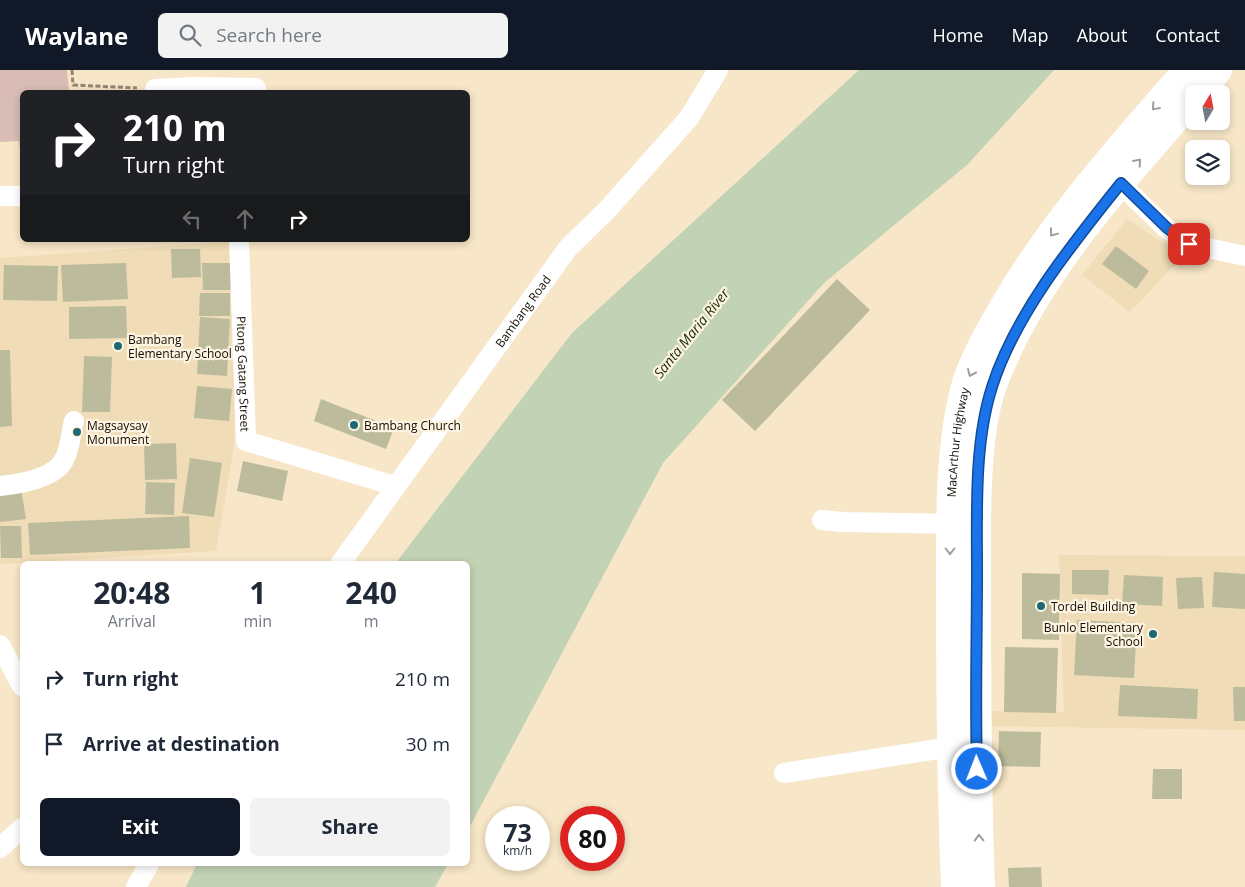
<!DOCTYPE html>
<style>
:root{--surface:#fff;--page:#f2f2f3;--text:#1f2937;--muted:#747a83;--accent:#111827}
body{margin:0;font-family:"Open Sans",sans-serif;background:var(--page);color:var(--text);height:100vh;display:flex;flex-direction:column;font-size:19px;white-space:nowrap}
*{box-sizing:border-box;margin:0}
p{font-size:16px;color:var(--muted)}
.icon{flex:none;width:28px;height:28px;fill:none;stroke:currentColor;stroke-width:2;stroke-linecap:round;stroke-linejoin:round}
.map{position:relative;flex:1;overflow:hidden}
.details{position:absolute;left:20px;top:491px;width:450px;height:305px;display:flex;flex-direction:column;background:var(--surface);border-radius:8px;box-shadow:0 2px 8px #0003}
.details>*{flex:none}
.hud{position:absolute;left:20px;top:20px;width:450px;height:152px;border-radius:8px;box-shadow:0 2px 8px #0003;background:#202124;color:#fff;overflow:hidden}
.needle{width:32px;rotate:10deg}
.buttons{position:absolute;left:1185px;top:15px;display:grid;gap:10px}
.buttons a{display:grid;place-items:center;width:45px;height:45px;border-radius:8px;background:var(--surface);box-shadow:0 2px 8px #0003;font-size:25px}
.speed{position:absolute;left:485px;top:736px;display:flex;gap:10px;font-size:25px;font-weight:700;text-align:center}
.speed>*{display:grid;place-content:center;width:65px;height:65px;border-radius:50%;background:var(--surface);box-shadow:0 2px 8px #0003;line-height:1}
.speed small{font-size:12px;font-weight:400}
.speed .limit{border:8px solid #d22;background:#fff;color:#111}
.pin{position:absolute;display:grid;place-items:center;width:42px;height:42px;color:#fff;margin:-21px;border-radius:10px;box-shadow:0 2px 8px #0006}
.me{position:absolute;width:55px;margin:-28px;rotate:359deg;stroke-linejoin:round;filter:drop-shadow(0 0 4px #0008)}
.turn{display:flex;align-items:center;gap:18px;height:105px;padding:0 20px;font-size:22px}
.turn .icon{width:65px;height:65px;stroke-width:2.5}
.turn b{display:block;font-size:35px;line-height:42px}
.lanes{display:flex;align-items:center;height:48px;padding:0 20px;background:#0003;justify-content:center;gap:25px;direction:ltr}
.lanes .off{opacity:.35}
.eta{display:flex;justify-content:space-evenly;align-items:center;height:85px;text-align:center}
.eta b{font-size:30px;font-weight:700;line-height:35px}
.button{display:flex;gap:10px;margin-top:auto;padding:10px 20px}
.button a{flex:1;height:58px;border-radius:8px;background:var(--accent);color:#fff;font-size:20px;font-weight:700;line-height:58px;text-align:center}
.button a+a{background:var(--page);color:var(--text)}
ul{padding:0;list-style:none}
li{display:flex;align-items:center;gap:15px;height:65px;padding:0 20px}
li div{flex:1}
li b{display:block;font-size:19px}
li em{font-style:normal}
header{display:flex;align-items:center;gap:30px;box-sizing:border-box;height:70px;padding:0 25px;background:var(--accent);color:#fff}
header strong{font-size:24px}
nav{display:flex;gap:28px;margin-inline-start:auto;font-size:18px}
.search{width:350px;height:45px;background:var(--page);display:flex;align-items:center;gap:12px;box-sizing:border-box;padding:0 18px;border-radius:8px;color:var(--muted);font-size:19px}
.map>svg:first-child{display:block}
.built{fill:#f0dcb6}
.green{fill:#d8bcb5}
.water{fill:#c2d2b5}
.building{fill:#bcbc9c}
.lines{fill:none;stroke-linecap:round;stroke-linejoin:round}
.path{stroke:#938772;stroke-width:3;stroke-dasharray:5 2.5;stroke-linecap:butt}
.minor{stroke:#fff;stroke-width:20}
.highway{stroke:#fff;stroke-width:28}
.oneway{stroke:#a09e9a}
.route-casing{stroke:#114b97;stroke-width:12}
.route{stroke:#1a73e8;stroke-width:9}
.poi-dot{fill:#1d696f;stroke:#fef4e2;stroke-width:2}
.labels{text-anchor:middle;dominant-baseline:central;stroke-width:4.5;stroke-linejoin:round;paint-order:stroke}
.street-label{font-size:12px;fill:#120c03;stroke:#fef4e2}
.poi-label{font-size:12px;fill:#120c03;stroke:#fef4e2;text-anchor:start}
.water-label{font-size:14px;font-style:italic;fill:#1e3205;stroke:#fef4e2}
</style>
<header>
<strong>Waylane</strong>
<div class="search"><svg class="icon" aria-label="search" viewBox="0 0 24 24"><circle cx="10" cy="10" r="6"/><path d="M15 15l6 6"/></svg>Search here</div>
<nav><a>Home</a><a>Map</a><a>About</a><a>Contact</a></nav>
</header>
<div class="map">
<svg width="1245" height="817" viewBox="0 0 1245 817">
<rect width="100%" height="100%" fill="#f7e6c7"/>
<g class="built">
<polygon points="1127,149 1183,186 1130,242 1082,205"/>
<polygon points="236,171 234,376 216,481 0,494 0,188"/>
<polygon points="1059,485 1245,486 1245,660 990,656 989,641 1064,642"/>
</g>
<polygon class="green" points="0,0 67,0 69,21 90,22 22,22 21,89 19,71 0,72"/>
<g class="water">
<polygon points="859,0 1054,0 967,95 824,213 663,393 468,760 468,494 395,494 572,263"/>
<polygon points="197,794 448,794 435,817 186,817"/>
</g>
<g class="building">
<polygon points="1116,176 1149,201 1136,219 1102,194"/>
<polygon points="171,179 200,179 201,207 172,208"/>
<polygon points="126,193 128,229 63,232 61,195"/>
<polygon points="202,193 231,193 232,220 203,220"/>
<polygon points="4,195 58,196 57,231 3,230"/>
<polygon points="837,209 870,240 755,361 722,330"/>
<polygon points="200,223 230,223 230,246 199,246"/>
<polygon points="126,236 127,268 69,269 69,237"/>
<polygon points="200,247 230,249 227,306 197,304"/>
<polygon points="0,280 10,280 12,356 0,357"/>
<polygon points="84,286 112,287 110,342 82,342"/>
<polygon points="197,316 232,319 229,351 194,348"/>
<polygon points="321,329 394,358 386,379 314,351"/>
<polygon points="176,373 177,409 145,410 144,374"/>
<polygon points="190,388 222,393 214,447 182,443"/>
<polygon points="243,391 288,401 282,431 237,421"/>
<polygon points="146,412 175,413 174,445 145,444"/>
<polygon points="21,418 26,449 0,452 0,421"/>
<polygon points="189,446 190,478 30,485 28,453"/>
<polygon points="0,456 21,456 22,488 1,488"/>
<polygon points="1072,500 1109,500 1108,525 1072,524"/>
<polygon points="1214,502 1245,504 1245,539 1212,537"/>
<polygon points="1022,503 1060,504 1059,570 1022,569"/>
<polygon points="1124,505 1163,507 1162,536 1122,534"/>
<polygon points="1202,507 1204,538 1178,539 1176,508"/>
<polygon points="1077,550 1137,553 1134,608 1074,605"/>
<polygon points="1005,577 1058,578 1056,643 1004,642"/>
<polygon points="1120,615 1198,619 1197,649 1118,646"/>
<polygon points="1233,617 1245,617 1245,651 1234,651"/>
<polygon points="999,661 1041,662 1040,697 998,696"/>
<polygon points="1153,699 1182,699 1182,729 1152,729"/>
<polygon points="1041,797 1042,817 1009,817 1008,798"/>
</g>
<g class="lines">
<polyline class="path" points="72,0 73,15 137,18"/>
<g class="minor">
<polyline points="155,19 192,17 256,18 256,22"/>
<polyline points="1110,104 1167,159 1189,174 1245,186"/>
<polyline points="0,126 22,126"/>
<path id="s1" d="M239,170L246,371L395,416"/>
<path d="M0,416C19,414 54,409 64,390C70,379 71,363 74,351"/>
<polyline points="822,450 842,452 962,454"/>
<path id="s2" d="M340,494L568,178L607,140L689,48L718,0"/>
<polyline points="0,575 22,616"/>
<polyline points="784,703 938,679 965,679"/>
<polyline points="0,778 22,758"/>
<polyline points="136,817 149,794"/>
</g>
<g class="highway">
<polyline points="1198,24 1218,0"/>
<path id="s3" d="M955,817C951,719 950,620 950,522C950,456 948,376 966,313C974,288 988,263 1001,241C1051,153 1121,76 1187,0"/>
<path d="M981,817C977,712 977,608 977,503C977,450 975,364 993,315C1034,205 1118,116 1194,28"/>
</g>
</g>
<defs><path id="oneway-chevron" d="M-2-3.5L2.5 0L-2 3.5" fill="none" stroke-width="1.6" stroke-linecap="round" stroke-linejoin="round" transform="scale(1.25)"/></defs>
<g class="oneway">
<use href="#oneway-chevron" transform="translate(1155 37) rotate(131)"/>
<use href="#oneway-chevron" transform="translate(1138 92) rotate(-49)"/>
<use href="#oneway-chevron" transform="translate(1053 163) rotate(127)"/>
<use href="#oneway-chevron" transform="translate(971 303) rotate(114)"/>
<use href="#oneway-chevron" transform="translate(950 481) rotate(90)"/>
<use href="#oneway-chevron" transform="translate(979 768) rotate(-92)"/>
</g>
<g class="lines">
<g class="route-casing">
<path id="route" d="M977,699C975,633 977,567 977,502C977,443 974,373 992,317C1015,244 1073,173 1121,113L1167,158L1189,174"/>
</g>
<use href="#route" class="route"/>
</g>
<g class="poi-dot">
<circle cx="118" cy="276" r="5"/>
<circle cx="354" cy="355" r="5"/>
<circle cx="77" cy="362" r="5"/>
<circle cx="1041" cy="536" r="5"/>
<circle cx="1153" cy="564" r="5"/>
</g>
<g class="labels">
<g class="street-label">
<text stroke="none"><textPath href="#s2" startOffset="312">Bambang Road</textPath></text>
<text stroke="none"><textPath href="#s1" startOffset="134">Pitong Gatang Street</textPath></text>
<text stroke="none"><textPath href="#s3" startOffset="445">MacArthur Highway</textPath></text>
</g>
<g class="poi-label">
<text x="128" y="269">Bambang<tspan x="128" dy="14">Elementary School</tspan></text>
<text x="87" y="355">Magsaysay<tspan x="87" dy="14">Monument</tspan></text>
<text x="364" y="355">Bambang Church</text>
<text x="1051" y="536">Tordel Building</text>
<text x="1143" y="557" text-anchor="end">Bunlo Elementary<tspan x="1143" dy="14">School</tspan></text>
</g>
<g class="water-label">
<text transform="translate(691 263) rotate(-51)">Santa Maria River</text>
</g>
</g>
</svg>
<div class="buttons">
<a><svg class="needle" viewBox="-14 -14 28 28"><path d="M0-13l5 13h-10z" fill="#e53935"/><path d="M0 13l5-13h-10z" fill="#747a83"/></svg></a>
<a><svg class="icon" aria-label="layers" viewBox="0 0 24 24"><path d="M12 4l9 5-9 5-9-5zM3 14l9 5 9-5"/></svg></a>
</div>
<div class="speed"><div>73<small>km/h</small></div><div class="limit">80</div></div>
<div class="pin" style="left:1189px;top:174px;background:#d93025"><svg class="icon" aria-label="arrive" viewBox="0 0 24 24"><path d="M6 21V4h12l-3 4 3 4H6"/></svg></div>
<svg class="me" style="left:977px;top:699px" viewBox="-20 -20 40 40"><circle r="17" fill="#1a73e8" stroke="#fff" stroke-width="3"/><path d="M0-11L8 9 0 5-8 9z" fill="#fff"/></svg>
<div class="hud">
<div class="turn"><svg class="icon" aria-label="right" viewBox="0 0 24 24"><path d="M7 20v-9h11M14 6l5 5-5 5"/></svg><div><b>210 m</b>Turn right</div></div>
<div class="lanes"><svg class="icon off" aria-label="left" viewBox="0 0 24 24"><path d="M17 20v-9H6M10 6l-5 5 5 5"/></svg><svg class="icon off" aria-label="ahead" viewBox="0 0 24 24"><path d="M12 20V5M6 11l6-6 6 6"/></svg><svg class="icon" aria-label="right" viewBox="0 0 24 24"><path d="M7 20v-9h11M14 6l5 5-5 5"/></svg></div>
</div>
<section class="details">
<div class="eta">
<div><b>20:48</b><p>Arrival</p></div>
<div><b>1</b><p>min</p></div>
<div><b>240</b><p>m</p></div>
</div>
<ul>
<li><svg class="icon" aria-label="right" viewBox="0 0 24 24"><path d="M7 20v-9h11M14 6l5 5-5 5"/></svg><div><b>Turn right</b></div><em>210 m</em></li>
<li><svg class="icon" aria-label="arrive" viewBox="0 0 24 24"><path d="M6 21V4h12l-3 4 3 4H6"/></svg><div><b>Arrive at destination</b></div><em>30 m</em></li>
</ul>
<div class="button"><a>Exit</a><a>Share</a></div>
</section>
</div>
